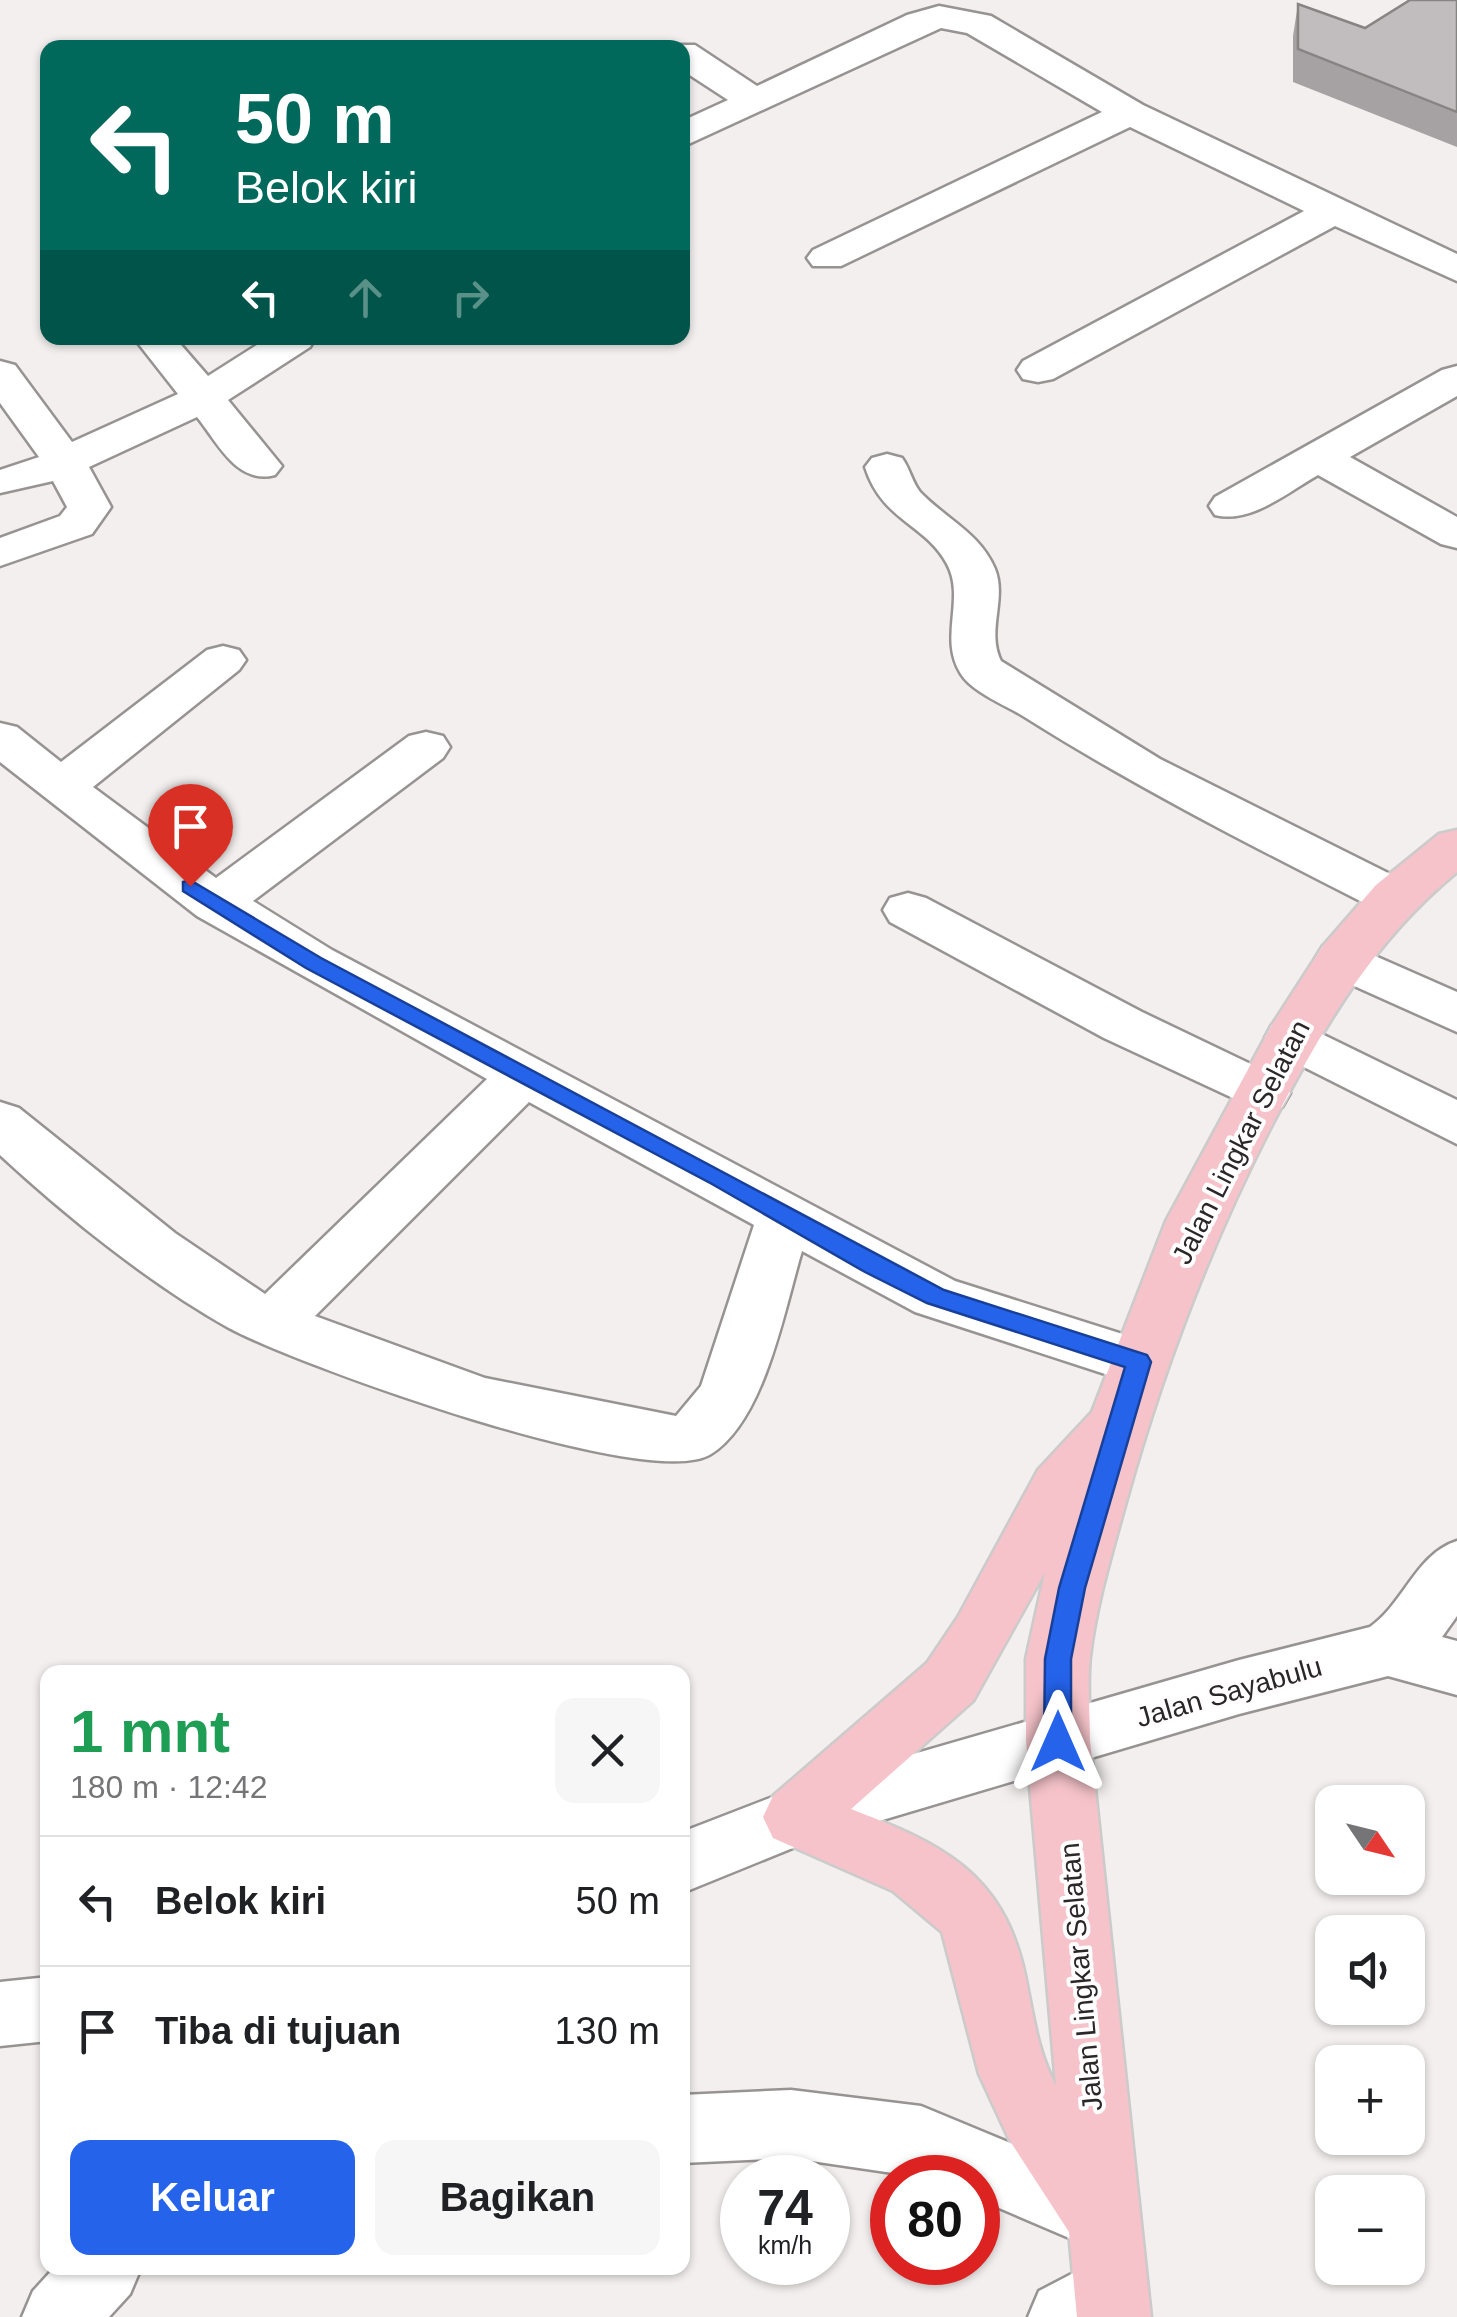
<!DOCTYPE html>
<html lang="id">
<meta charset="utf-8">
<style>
:root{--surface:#fff;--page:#f6f6f6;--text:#202124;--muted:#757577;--line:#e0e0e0;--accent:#2563eb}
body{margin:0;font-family:Helvetica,sans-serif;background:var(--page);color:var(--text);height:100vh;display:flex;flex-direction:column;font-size:38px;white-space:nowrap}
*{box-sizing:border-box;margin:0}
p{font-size:32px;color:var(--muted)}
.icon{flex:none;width:55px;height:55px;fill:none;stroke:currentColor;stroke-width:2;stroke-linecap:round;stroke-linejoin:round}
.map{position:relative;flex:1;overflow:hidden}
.sheet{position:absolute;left:40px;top:1665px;width:650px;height:610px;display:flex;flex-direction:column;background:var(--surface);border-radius:20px;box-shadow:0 2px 8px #0004}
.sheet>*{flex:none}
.guide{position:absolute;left:40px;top:40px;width:650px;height:305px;border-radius:20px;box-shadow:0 2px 8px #0004;background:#00695c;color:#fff;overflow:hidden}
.needle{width:65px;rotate:125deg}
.controls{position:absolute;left:1315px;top:1785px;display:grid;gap:20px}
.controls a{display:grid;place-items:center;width:110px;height:110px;border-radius:20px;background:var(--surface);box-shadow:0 2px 8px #0004;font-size:50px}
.speed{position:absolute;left:720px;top:2155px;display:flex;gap:20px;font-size:50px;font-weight:700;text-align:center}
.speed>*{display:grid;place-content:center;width:130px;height:130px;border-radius:50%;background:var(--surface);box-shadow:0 2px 8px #0004;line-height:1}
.speed small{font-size:25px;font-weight:400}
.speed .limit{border:15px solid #d22;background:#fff;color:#111}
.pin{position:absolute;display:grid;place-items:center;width:85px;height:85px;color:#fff;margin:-102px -42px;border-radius:50% 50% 50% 0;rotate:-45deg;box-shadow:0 0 10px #0007}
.pin .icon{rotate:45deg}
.me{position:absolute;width:110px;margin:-55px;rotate:0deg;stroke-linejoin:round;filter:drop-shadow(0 0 8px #0008)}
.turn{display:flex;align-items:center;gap:35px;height:210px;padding:0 30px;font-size:45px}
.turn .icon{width:130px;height:130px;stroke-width:2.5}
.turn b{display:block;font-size:70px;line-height:85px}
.lanes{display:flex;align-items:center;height:95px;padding:0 30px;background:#0003;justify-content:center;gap:50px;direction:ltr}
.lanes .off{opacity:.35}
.round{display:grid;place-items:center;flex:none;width:105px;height:105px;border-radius:20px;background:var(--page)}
.head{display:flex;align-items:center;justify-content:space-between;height:170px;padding:0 30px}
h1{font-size:60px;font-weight:800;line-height:75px;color:#1e9e55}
.primary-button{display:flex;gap:20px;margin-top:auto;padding:20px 30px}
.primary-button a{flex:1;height:115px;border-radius:20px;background:var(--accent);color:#fff;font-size:40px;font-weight:800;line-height:115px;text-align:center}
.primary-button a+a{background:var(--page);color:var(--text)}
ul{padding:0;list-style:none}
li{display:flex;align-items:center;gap:30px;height:130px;padding:0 30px;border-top:2px solid var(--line)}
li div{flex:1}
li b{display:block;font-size:38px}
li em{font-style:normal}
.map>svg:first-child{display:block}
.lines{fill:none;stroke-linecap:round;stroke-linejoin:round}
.minor-casing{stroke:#989393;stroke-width:5}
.highway-casing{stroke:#cccbcb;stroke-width:5}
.minor{fill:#fff;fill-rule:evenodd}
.highway{fill:#f5c3c9;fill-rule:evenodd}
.wall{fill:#a6a2a3}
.building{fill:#c1bcbd;stroke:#878484;stroke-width:2.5}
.route{fill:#2563eb;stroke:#184099;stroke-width:2.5}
.labels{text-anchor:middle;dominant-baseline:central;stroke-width:8;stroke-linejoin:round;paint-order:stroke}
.street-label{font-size:28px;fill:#292727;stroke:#fffdfd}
</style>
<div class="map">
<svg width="1457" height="2317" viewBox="0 0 1457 2317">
<rect width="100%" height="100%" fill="#f3efef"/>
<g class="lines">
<g class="minor-casing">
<g id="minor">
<polygon points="939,6 991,16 1143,105 1457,254 1457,281 1335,226 1053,379 1038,382 1023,379 1017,370 1023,361 1304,211 1130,127 841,266 813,266 807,258 813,250 1102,112 967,33 941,28 682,147 682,121 728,100 682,70 682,48 669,45 695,45 757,86 907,15"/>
<path d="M134,338H175L208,376L268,338H315L310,347L228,400L282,466L275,475C237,485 218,443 197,417L89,467L111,507L92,534L0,566V538L60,516L67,507L53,481L0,493V470L39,457L0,403V361L15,365L72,442L178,394Z"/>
<path d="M1457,366V396L1350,457L1457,517V548L1441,544L1318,475C1288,492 1251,524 1215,515L1209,506L1215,497L1442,370Z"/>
<path d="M887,454L902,458C910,469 912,482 920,492C946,519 980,533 995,569C1007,599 986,631 1001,661L1160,759L1412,885L1419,897L1412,909L1394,914L1376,909C1256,848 1137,788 1023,716C1005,705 972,692 961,674C938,638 966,599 947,564C926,524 882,521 865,467L872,458Z"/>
<path d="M223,646L239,650L246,660L239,670L93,787L216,878L409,736L426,732L443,736L450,747L443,758L253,901L332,950L955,1281L1160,1346L1168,1362L1160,1378L1139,1385L915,1312L802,1251C784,1310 765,1420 711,1454C651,1493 298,1365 229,1328C150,1284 66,1216 0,1155V1102L19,1108L175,1233L265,1294L487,1079L197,916L0,762V723L17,727L61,762L207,650ZM529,1102L754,1225L701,1386L676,1416L485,1378L315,1316Z"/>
<polygon points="908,893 926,898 1142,1012 1282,1079 1290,1093 1282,1107 1263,1112 1104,1038 890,922 883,910 890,898"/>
<polygon points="1341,941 1457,992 1457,1032 1323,972 1315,959 1323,946"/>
<polygon points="1291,1019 1457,1100 1457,1144 1272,1051 1265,1038 1272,1025"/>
<path d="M1457,1541V1616L1442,1637L1457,1641V1695L1388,1676L1239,1714L805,1843L682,1893V1832L796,1788L1239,1660L1370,1627C1405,1602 1416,1554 1457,1541Z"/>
<polygon points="48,1977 48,2041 0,2046 0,1982"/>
<polygon points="791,2090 921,2106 1128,2192 1138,2217 1128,2242 1102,2252 978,2199 978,2178 927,2178 791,2158 682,2163 682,2095"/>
<polygon points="1110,2254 1136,2265 1147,2291 1136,2317 1028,2317 1039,2291"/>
<polygon points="54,2268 141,2268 130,2294 109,2317 22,2317 33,2291"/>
</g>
</g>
<g class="highway-casing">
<path id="highway" d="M1457,830V872C1373,941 1324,1026 1274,1121C1211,1243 1163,1369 1126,1502C1112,1553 1096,1605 1090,1657C1087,1685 1090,1714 1090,1741L1151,2317H1077L1069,2232L1010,2141L979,2074L942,1932L893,1891L773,1838L763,1817L773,1796L927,1663L958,1617L1038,1470L1092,1412L1166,1221L1272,1025L1323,946L1376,885L1439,834ZM1045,1572L1026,1659V1741L1056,2086C1037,2051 1033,2013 1025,1975C1003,1872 941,1844 851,1809L973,1701Z"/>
</g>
<use href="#minor" class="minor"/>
<use href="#highway" class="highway"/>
</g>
<polygon class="wall" points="1457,0 1457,147 1293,82 1293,36 1298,4 1365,28"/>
<polygon class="building" points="1410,0 1457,0 1457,112 1298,49 1298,4 1365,28"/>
<polygon class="route" points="190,880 321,958 944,1290 1147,1355 1151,1362 1085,1588 1071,1659 1071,1742 1067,1750 1048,1750 1044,1742 1045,1659 1059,1588 1125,1367 927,1303 865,1272 712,1184 306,968 183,891 183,882"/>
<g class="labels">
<g class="street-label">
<text transform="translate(1241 1142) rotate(-63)">Jalan Lingkar Selatan</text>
<text transform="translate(1229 1692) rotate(-16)">Jalan Sayabulu</text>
<text transform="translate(1081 1977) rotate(-95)">Jalan Lingkar Selatan</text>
</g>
</g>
</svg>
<div class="controls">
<a><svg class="needle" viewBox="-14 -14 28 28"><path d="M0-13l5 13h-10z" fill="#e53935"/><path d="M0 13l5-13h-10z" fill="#757577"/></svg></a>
<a><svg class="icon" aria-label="sound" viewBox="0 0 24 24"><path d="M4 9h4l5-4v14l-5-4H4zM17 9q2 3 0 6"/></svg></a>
<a>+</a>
<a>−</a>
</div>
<div class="speed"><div>74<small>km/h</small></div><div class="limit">80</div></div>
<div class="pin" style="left:190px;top:886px;background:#d93025"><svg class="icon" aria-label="arrive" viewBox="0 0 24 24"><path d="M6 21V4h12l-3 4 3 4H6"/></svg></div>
<svg class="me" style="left:1058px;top:1742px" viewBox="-20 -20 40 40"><path d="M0-17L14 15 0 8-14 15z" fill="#2563eb" stroke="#fff" stroke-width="4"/></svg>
<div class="guide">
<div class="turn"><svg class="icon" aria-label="left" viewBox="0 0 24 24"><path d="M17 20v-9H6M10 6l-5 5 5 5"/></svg><div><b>50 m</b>Belok kiri</div></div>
<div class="lanes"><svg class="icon" aria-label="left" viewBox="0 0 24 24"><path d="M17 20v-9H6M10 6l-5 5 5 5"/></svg><svg class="icon off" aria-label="ahead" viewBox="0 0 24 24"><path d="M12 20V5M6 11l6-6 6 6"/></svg><svg class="icon off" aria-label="right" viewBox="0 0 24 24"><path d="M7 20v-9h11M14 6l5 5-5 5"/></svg></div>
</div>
<section class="sheet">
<div class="head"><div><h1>1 mnt</h1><p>180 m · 12:42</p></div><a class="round"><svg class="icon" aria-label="close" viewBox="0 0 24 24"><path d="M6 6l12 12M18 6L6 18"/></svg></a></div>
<ul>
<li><svg class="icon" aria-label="left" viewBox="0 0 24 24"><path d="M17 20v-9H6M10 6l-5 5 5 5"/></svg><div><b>Belok kiri</b></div><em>50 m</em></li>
<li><svg class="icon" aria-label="arrive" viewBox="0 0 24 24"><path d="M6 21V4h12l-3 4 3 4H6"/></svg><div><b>Tiba di tujuan</b></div><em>130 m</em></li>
</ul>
<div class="primary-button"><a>Keluar</a><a>Bagikan</a></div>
</section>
</div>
